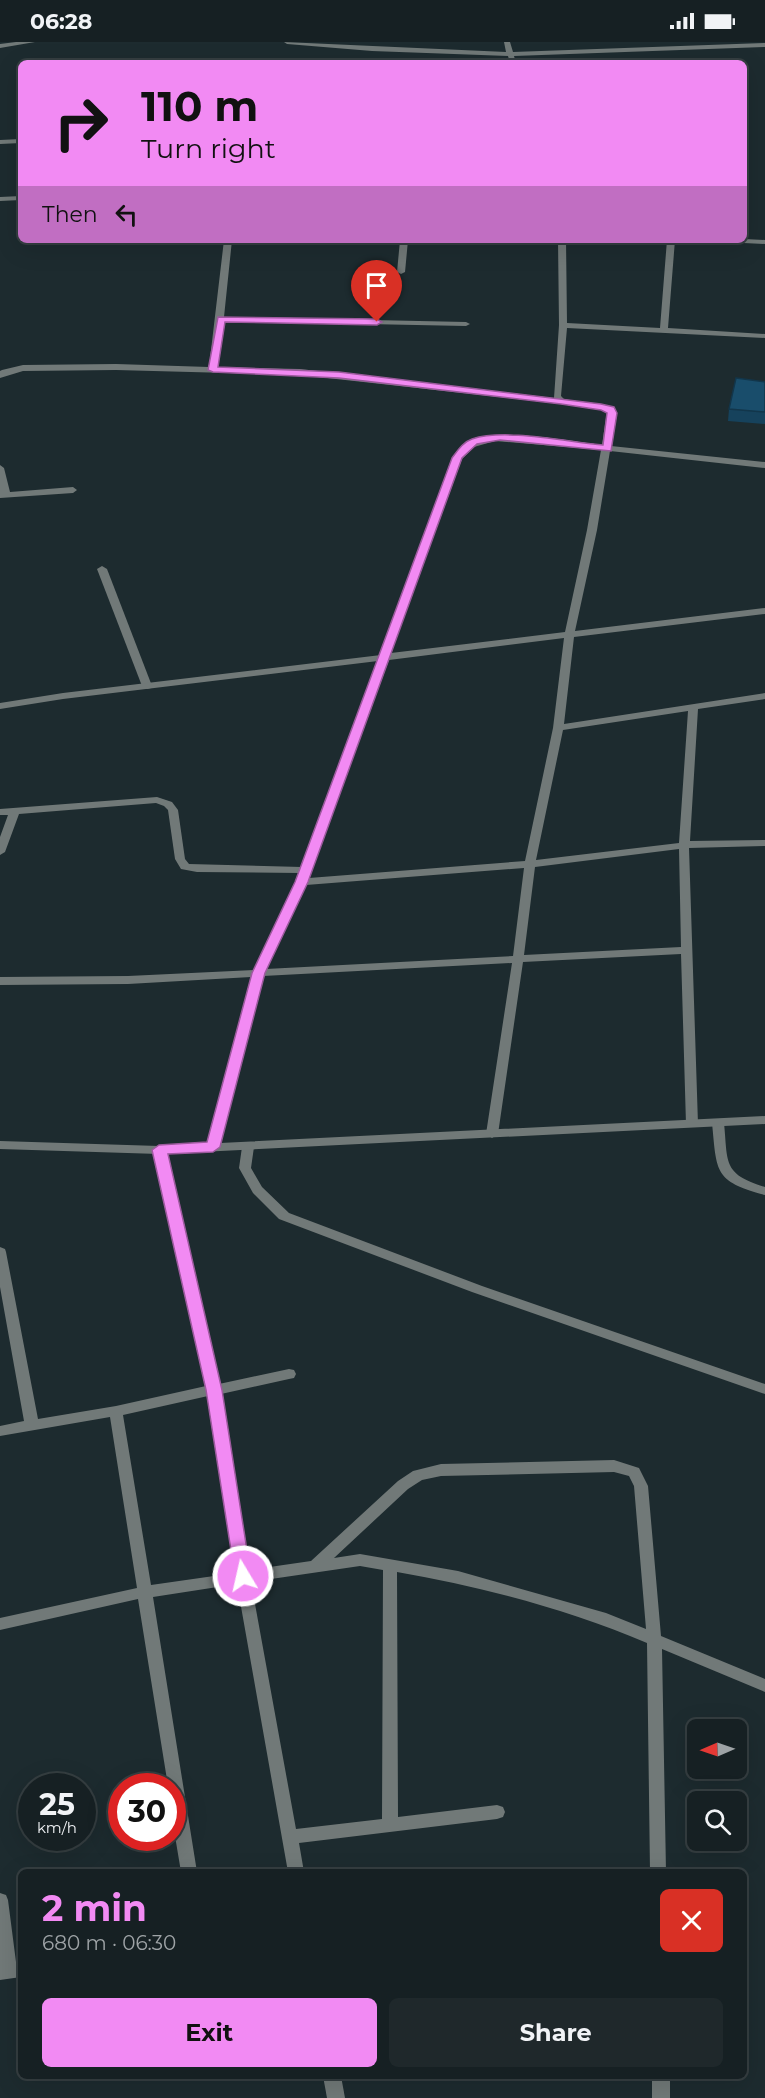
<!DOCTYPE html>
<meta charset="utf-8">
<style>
:root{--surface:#162023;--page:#1f282b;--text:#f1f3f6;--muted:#9ea3a6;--line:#353e41;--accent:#f28af3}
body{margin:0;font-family:Montserrat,sans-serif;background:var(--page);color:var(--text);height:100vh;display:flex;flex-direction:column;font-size:22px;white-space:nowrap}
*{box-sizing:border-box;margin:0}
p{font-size:20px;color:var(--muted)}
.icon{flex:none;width:33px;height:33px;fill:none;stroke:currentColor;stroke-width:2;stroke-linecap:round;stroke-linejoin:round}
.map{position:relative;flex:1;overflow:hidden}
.drawer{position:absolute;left:18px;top:1827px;width:729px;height:210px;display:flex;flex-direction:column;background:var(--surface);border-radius:9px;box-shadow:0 6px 24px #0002,0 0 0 2px var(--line)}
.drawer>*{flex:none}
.banner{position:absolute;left:18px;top:18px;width:729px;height:183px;border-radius:9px;box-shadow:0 6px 24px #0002,0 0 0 2px var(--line);background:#f28af3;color:#111;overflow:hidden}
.needle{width:39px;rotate:268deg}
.fabs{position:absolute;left:687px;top:1677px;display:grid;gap:12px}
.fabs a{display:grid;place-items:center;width:60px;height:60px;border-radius:9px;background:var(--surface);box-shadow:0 6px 24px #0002,0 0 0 2px var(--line);font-size:30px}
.speed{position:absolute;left:18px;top:1731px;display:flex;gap:12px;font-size:30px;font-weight:700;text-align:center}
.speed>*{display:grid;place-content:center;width:78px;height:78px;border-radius:50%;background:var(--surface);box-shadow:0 6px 24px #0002,0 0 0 2px var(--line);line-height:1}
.speed small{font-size:15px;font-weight:400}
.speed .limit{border:9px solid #d22;background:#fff;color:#111}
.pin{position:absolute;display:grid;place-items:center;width:51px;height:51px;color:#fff;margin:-62px -26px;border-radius:50% 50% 50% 0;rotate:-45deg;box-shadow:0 0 6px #0007}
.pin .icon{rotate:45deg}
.me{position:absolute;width:66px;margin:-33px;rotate:351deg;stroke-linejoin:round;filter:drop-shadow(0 0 4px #0008)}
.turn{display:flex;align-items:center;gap:21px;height:126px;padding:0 24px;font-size:27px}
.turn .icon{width:78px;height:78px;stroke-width:2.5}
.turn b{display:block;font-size:42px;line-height:51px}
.then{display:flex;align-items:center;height:57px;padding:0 24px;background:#0003;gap:12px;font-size:22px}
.round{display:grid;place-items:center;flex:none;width:63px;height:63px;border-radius:9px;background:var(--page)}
.overview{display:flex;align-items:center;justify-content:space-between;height:102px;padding:0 24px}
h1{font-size:36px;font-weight:700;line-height:45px;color:var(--accent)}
.button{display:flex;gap:12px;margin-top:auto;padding:12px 24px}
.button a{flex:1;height:69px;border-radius:9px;background:var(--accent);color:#111;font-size:24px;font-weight:700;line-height:69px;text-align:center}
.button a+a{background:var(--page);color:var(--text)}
.status{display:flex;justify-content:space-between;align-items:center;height:42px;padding:0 30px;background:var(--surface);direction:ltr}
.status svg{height:16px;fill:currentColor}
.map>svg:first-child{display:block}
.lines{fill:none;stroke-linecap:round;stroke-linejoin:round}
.service{fill:#717978;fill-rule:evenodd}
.minor{fill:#717978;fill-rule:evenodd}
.tertiary{fill:#717978;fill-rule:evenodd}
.wall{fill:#16425c}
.building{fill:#194d6b;stroke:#12364b;stroke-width:1.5}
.route{fill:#f28af3;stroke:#9d5a9e;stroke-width:1.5}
</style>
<div class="status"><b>06:28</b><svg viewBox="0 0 49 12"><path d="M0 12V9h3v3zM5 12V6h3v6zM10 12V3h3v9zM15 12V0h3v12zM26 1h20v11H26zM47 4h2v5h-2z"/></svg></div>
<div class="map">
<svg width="765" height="2056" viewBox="0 0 765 2056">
<rect width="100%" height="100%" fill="#1d2b2f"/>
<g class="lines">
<polygon class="service" points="102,524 107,527 152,644 151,646 147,647 142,644 97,527"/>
<g class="minor">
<polygon points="16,0 35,0 0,6 0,2"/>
<polygon points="284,0 506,10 504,0 510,0 513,10 765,1 765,5 514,14 516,21 510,21 508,14 372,9 287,2"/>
<polygon points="21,97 21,101 0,102 0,98"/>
<polygon points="21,154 21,158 0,159 0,155"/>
<polygon points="744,197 765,198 765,202 723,200 719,198"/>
<path d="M224,198H232L224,275L466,280L470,282L466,284L223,279L218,325L300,327L554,356L559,283L558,198H566L567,281L660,286L667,198H675L668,286L765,292V296L567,286L561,354L564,357L613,365L616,371L611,404L765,420V426L610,409L597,488L575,589L765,566V572L574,595L564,682L765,651V657L698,667L690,799L765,798V804L689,806L698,1082L696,1085H688L686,1082L681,912L523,920L498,1092L492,1096L486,1092L512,921L263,934L219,1105L213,1109L207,1105L251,935L128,942L0,943V935L128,934L254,928L300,831L197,830L181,827L175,817L168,768L164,764L156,761L19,772L5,810L0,813V795L8,773H0V767L157,755L172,760L178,768L185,817L189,822L302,825L378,619L63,657L0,667V661L63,651L381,613L454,416C459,408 466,401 475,398C505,386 569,399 602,403L607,369L561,362L300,333L116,328L23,329L0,336V329L2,328L23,323L116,322L209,325ZM495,399L601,408L587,488L565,590L391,611L462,417L474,405ZM564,596L553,686L525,819L309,836L389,618ZM688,669L679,801L536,818L563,688ZM679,807L681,905L524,913L535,825ZM524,826L513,914L266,927L306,843Z"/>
<polygon points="400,198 408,198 405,230 401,232 397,230"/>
<polygon points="0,423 4,426 10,450 73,445 77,448 73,451 0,456"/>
<path d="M718,1077L724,1081C728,1120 722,1132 765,1145V1153C714,1139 717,1131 712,1081Z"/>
<polygon points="248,1101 254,1105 251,1126 262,1145 289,1171 482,1244 765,1342 765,1352 472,1250 279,1177 253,1151 239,1126 242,1105"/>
<path d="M159,1104L165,1108L219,1342L289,1327L294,1328L296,1332L294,1336L289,1337L221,1352L249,1528L311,1519L398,1439L413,1429L441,1422L614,1418L639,1426L648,1444L661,1594L765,1637V1650L662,1607L666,1830H650L647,1601C567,1567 482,1545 397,1530L398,1775L497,1763L503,1765L505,1770L503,1775L497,1777L299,1801L304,1830H288L237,1542L153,1555L197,1830H181L172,1776V1744H168L138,1557L0,1588V1576L137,1546L110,1375L0,1394V1384L24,1379L0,1245V1205L5,1207L6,1210L38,1377L116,1364L206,1344L153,1108ZM208,1354L235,1531L151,1543L123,1373ZM614,1430L629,1434L634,1444L646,1587L606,1571L458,1529L360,1512L334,1516L408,1447L422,1438L441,1434ZM360,1524L383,1528L382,1777L296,1787L251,1540Z"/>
<polygon points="0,1851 6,1853 8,1858 16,1920 21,1919 21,1935 0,1938"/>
<polygon points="323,2034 341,2034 345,2056 327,2056"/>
<rect x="652" y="2034" width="18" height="22"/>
</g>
<polygon class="tertiary" points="765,1074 765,1082 159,1112 0,1107 0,1099 159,1104"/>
</g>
<polygon class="wall" points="765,340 765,382 728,379 729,367"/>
<polygon class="building" points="736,336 765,340 765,370 729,367"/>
<path class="route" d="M218,275L377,277L382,280L377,283L225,280L218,325L339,330L601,362L614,365L617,371L611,409L500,398L477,402L462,416L308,840L265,931L220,1105L213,1110L168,1112L222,1348L251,1534L249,1539L243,1541L237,1539L235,1534L206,1348L152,1108L159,1103L207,1100L252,931L295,840L452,416C458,408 463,400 472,397C505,386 568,400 603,403L607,371L601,368L561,362L339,336L213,330L208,328Z"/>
</svg>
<div class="fabs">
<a><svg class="needle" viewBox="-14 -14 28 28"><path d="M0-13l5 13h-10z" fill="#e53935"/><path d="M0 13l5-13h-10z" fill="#9ea3a6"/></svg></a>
<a><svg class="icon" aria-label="search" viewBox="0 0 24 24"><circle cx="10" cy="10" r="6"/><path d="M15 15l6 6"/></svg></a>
</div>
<div class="speed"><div>25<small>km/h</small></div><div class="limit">30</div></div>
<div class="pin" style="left:377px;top:280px;background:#d93025"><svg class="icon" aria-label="arrive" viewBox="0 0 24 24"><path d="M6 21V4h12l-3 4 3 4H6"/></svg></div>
<svg class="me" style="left:243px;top:1534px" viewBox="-20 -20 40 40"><circle r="17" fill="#f28af3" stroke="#fff" stroke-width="3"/><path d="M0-11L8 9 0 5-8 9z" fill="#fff"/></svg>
<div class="banner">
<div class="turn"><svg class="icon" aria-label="right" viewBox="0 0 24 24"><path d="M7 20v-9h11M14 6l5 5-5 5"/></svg><div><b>110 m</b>Turn right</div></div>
<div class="then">Then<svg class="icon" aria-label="left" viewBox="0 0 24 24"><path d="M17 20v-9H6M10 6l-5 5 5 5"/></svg></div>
</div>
<section class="drawer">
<div class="overview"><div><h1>2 min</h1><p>680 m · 06:30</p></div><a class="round" style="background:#d93025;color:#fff"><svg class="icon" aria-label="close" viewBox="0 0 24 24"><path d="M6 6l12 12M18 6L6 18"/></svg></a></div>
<div class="button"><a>Exit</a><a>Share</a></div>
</section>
</div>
